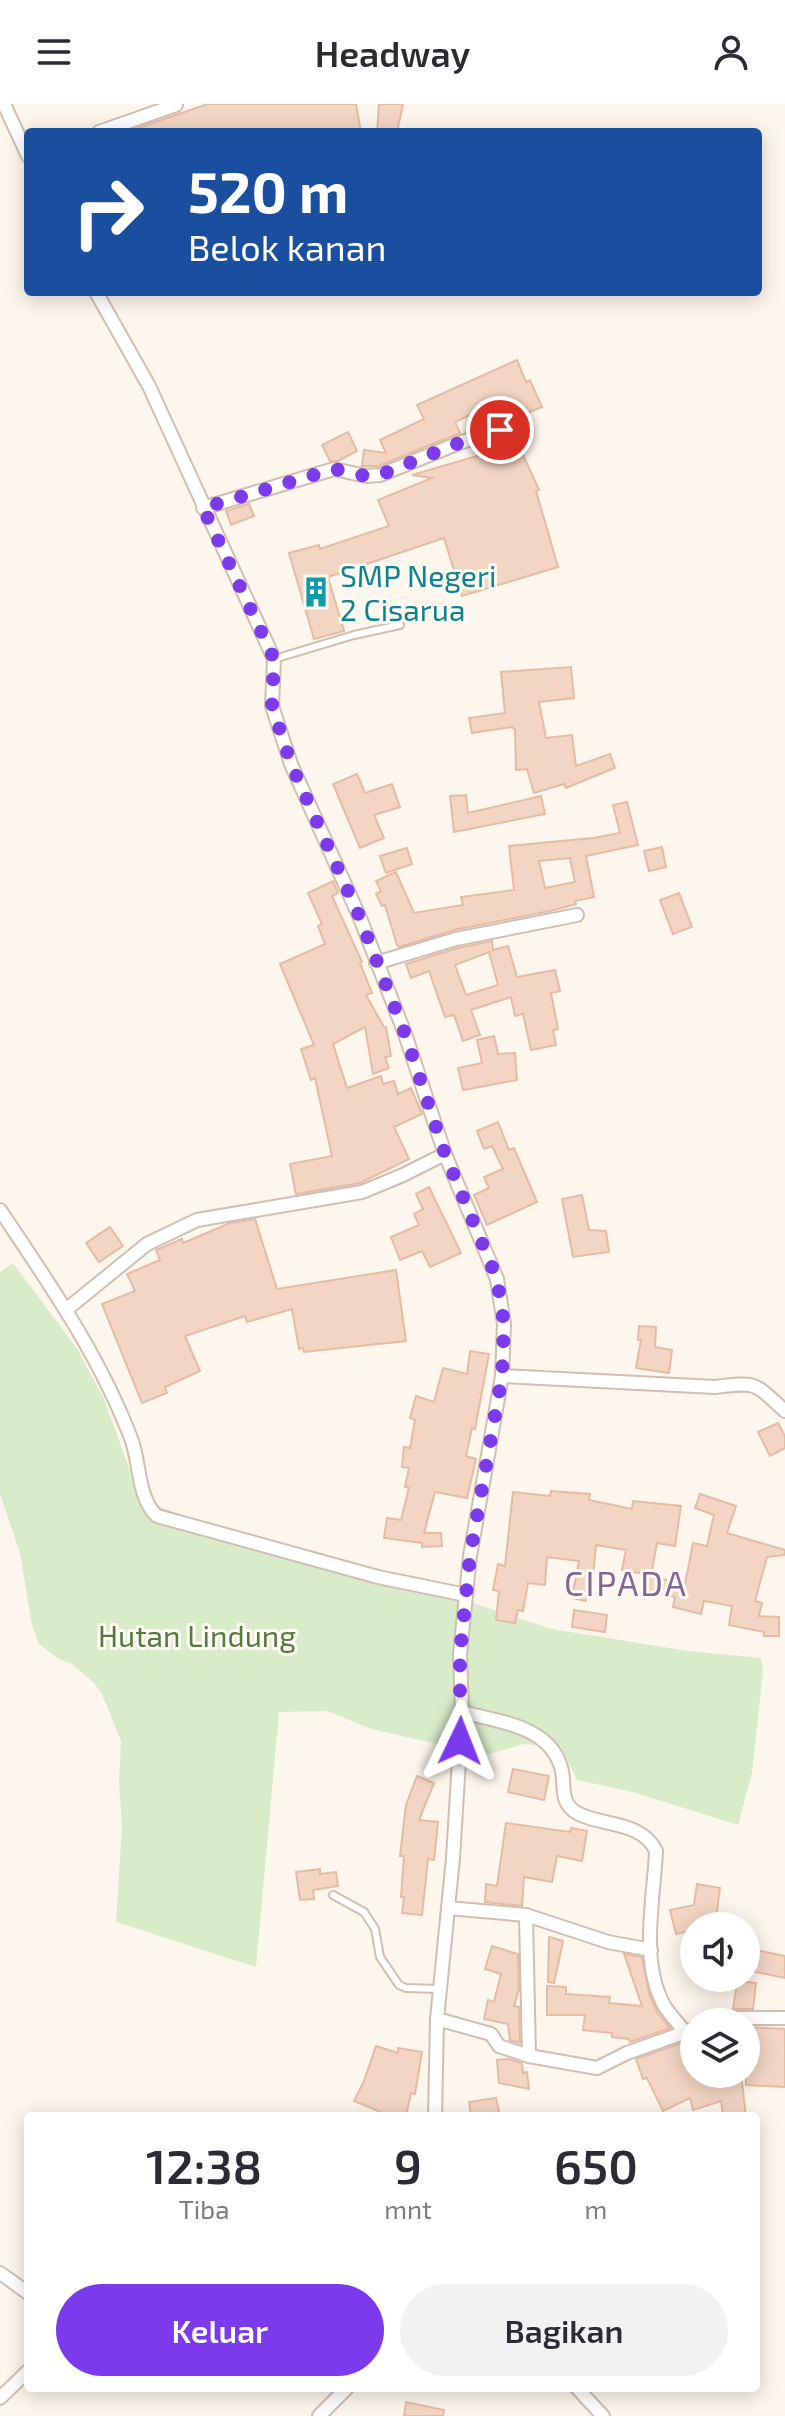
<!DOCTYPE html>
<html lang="id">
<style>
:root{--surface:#fff;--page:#f2f2f3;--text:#2b2b33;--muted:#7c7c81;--accent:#7c3aed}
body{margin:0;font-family:"Exo 2",sans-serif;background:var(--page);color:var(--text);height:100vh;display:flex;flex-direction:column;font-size:30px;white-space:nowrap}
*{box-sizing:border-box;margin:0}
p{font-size:26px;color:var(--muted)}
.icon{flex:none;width:44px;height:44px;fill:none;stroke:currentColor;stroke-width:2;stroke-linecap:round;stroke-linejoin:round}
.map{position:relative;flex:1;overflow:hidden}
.sheet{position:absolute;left:24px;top:2008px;width:736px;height:280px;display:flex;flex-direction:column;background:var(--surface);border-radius:8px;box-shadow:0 4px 20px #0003}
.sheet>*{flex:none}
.banner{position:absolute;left:24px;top:24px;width:738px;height:168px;border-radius:8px;box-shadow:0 4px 20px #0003;background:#1a4fa0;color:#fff;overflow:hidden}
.fabs{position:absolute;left:680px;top:1808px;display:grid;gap:16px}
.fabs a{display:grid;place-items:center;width:80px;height:80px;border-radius:50%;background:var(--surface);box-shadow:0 4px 20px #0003;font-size:40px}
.pin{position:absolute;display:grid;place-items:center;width:68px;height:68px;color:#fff;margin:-34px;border:4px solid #fff;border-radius:50%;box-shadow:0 2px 8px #0007}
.me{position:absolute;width:88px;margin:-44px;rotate:2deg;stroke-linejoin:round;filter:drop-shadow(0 0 6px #0008)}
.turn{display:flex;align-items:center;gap:28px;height:168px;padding:0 32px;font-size:36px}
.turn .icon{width:104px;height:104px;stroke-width:2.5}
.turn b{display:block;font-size:56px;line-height:68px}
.eta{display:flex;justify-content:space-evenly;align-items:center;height:136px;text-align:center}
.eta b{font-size:48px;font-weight:600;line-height:56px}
.cta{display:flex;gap:16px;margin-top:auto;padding:16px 32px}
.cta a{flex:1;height:92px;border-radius:48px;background:var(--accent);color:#fff;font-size:32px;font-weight:600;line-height:92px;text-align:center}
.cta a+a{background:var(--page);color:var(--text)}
header{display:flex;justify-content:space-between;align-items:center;height:104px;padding:0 32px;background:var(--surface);font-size:36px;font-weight:600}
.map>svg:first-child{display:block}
.green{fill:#d8ecc9}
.building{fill:#f3d5c3;stroke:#e6bba3;stroke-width:2;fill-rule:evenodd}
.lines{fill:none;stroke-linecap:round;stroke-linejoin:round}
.lane-casing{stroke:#d1beb0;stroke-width:10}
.street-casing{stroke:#d1beb0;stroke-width:16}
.lane{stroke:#fff;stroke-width:6}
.street{stroke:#fff;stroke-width:12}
.route{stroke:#7c3aed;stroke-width:14;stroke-dasharray:0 25.2}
.labels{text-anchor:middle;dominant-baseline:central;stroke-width:6;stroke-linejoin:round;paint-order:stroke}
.culture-label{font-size:30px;fill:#0d838f;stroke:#fffaf3;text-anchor:start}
.park-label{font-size:30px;fill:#537a41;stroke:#fffaf3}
.quarter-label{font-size:34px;letter-spacing:2px;fill:#846695;stroke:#fffaf3}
</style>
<header><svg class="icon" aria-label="menu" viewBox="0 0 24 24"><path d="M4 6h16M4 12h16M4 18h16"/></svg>Headway<svg class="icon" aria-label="person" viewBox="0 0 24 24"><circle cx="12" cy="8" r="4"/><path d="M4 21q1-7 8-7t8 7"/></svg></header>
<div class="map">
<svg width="785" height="2312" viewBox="0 0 785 2312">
<rect width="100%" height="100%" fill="#fdf6ec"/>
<polygon class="green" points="13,1159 78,1246 104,1295 140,1394 175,1409 343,1456 552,1525 688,1547 761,1554 763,1567 752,1669 738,1721 633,1688 577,1676 561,1643 524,1640 486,1651 371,1625 328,1607 279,1608 256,1863 116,1818 122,1721 119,1678 121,1637 102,1590 94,1579 72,1560 59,1555 39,1540 32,1522 20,1449 0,1390 0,1168"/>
<g class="building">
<polygon points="208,0 356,0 361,28 126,28"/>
<polygon points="379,0 403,0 397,28 377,28"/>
<polygon points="517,256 526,278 530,276 542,303 513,315 504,295 455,318 460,329 378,362 362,362 364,346 386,349 380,336 424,315 417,301"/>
<polygon points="348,328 357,347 338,357 330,357 322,341"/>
<polygon points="513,329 539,386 536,387 558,463 462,492 444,434 328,473 344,527 314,535 289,449 319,441 320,445 389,422 378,396 432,374 412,371 484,350 480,342"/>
<polygon points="249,400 254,412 231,421 226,407"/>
<polygon points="571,563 574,594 539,598 546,634 572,631 576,662 610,650 615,664 566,684 564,680 534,689 527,665 516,666 515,626 512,623 472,629 469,614 505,609 501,568"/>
<polygon points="357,670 365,689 392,680 400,703 374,711 384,734 360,744 333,680"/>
<polygon points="466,691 468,709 541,692 545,710 454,728 450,692"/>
<path d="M627,698L638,741L586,752L594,793L575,797L576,800L550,807L454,826L399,843L397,841L385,801L382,802L376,790L381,787L376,777L396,768L414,809L463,801L461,793L514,786L509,742L593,734L620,729L613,701ZM570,754L575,778L545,784L539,757Z"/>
<polygon points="662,743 666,763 649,767 644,747"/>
<polygon points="407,744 412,760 386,769 380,752"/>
<polygon points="333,777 338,789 332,792 362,858 360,859 372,889 366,891 384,923 386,923 391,952 385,953 389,964 373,970 365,923 333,940 347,984 381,972 383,980 394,977 398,990 411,984 422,1010 394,1023 409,1055 360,1079 296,1090 290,1060 332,1052 315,974 311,976 301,945 314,941 280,860 325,840 318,822 322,820 308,789"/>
<polygon points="679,789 692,823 673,830 660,796"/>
<path d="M492,837L493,846L508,842L517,873L555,866L560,887L551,889L558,925L553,926L556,941L531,946L523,910L515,912L511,893L471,906L480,931L463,937L454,911L445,913L429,867L411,874L406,860L458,844ZM489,848L498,881L466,891L455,861Z"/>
<polygon points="494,932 498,950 515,949 517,976 463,986 458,964 482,959 477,936"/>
<polygon points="498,1018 509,1046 514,1044 537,1098 487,1121 474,1091 489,1084 484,1073 503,1065 492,1042 484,1045 477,1027"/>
<polygon points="429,1083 461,1149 430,1163 422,1147 400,1156 391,1133 419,1121 414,1110 423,1105 416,1090"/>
<polygon points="582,1091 589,1126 606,1127 609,1148 573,1153 562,1095"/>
<polygon points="255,1115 277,1185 396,1166 406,1237 304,1248 303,1244 299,1245 292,1205 247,1218 245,1212 185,1232 200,1267 165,1283 167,1289 142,1299 102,1200 135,1187 127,1170 160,1156 156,1146 182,1135 183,1139 230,1119"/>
<polygon points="110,1123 123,1142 99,1158 86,1139"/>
<polygon points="639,1222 656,1223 655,1243 672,1246 669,1269 636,1264 641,1236 638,1236"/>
<polygon points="470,1247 489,1250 475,1325 472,1324 466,1352 476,1355 467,1394 435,1388 424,1429 441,1429 442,1442 422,1443 422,1439 384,1434 387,1414 401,1416 409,1384 405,1383 409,1364 402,1363 404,1343 410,1344 415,1316 410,1314 416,1292 434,1298 443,1264 467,1270"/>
<polygon points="778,1319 785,1332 785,1344 770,1352 758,1328"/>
<polygon points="551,1387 590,1390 589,1396 632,1405 633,1397 681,1402 675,1442 657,1439 651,1471 622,1466 626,1446 596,1441 593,1472 590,1472 586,1497 572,1494 579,1457 547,1453 545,1481 528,1479 523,1507 518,1506 515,1519 496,1516 499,1487 493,1486 498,1460 505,1462 513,1388 550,1392"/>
<polygon points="700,1390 736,1402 727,1429 785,1446 785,1451 767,1453 755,1497 762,1499 759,1512 779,1513 779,1532 764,1532 764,1528 729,1521 732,1502 704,1497 701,1510 673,1503 675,1493 646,1486 649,1472 685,1480 693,1439 707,1442 714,1411 695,1404"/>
<polygon points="574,1506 607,1511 605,1528 572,1523"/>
<polygon points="513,1665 549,1672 544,1696 508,1688"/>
<polygon points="417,1672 434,1679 419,1716 438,1718 434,1756 428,1755 422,1811 402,1809 404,1793 401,1793 404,1752 400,1752 406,1701"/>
<polygon points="506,1719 570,1728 571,1724 587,1727 582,1757 557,1752 552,1778 524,1773 522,1802 485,1798 486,1780 497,1782"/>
<polygon points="320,1765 320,1770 336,1768 338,1782 313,1786 314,1795 300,1796 296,1768"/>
<polygon points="697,1780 720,1784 715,1822 694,1822 694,1826 676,1830 670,1806 694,1801"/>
<polygon points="549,1833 563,1837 554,1879 548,1878"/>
<polygon points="492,1842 518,1850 519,1885 514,1902 519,1903 520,1939 510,1936 508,1920 484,1915 488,1896 494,1898 501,1870 485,1865"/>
<polygon points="746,1844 785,1852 785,1874 746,1866"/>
<polygon points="624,1850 642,1853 649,1889 657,1908 670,1924 630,1938 629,1935 612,1933 612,1929 583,1926 585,1911 547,1911 547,1882 566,1883 566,1890 610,1893 609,1899 642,1902"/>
<polygon points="737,1877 756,1879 753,1905 733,1905"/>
<polygon points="747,1923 785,1925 785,1983 746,1981"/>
<polygon points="693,1935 694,1970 741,1970 746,2012 723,2012 721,1997 693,2006 690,1994 663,2007 647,1974 643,1975 636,1955"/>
<polygon points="376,1942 398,1949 398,1944 422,1948 415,1990 411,1989 406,2012 382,2012 383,2009 354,1997 364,1977"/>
<polygon points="508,1955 522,1959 523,1969 527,1968 529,1985 499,1979 497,1956"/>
<polygon points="496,1994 500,2012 471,2012 469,1998"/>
<polygon points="406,2298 444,2306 443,2312 404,2312"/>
</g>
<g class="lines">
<g class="lane-casing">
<g id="lane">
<polyline points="274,555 354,531 400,521"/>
<polyline points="333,1791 364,1808 375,1825 380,1853 399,1881 406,1884 439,1885"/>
</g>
</g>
<g class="street-casing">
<g id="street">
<polyline points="4,0 28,52"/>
<polyline points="99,28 176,1"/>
<polyline points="96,188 149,282 274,555 272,602 291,660 360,814 405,930 445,1050 497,1175 504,1220 502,1272 470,1452 460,1550 462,1608 453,1754 437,1915 435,2012"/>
<polyline points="203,404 334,365 366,372 380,371 459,339 500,326"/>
<polyline points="376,859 456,835 577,811"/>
<path d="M0,1106C49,1179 101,1254 132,1337C140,1360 138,1395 157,1412L378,1473L466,1491"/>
<polyline points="67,1205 147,1140 197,1116 362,1088 403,1071 445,1050"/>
<path d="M502,1272L715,1283C758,1278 753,1278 785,1307"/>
<path d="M462,1608C500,1618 552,1622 562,1667C565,1683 560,1696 574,1707C597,1723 641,1715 656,1747C654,1795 639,1859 665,1903C671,1912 679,1920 685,1928"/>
<polyline points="448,1804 526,1811 608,1838 651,1846"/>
<polyline points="526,1811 529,1952"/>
<polyline points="437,1915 491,1930 499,1942 529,1952 597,1964 627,1949 694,1925"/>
<polyline points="716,1918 729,1914 785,1914"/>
<polyline points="0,2169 28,2189"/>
<polyline points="577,2284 603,2312"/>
<polyline points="0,2294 28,2267"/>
<polyline points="319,2312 347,2284"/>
</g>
</g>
<use href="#lane" class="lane"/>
<use href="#street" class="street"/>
</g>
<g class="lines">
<polyline class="route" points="460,1637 460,1550 470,1452 502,1272 504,1220 497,1175 445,1050 405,930 360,814 291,660 272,602 274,555 203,404 334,365 366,372 380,371 459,339 500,326"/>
</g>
<defs>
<g id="building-bare" transform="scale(2.4)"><path d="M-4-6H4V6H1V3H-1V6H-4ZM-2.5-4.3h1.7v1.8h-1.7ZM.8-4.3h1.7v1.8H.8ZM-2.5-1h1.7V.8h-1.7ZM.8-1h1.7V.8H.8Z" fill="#0f9aa8" stroke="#fffaf3" stroke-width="2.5" paint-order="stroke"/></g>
</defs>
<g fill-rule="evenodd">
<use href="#building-bare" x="316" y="488"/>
</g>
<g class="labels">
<g class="culture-label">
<text x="340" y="471">SMP Negeri<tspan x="340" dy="34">2 Cisarua</tspan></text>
</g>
<g class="park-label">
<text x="197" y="1531">Hutan Lindung</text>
</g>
<g class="quarter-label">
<text x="626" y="1478">CIPADA</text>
</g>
</g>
</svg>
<div class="fabs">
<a><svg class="icon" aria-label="sound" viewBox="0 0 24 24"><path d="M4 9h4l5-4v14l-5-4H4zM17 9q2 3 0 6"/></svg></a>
<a><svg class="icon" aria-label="layers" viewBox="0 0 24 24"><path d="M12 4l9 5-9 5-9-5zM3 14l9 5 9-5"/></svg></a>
</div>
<div class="pin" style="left:500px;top:326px;background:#d93025"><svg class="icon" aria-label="arrive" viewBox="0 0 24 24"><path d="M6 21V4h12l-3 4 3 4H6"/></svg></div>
<svg class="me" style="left:460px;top:1637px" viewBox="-20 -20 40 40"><path d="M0-17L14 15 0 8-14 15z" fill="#7c3aed" stroke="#fff" stroke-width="4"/></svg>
<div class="banner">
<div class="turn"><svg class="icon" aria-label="right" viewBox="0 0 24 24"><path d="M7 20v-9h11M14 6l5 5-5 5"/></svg><div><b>520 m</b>Belok kanan</div></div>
</div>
<section class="sheet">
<div class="eta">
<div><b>12:38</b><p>Tiba</p></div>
<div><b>9</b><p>mnt</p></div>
<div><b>650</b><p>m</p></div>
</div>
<div class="cta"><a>Keluar</a><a>Bagikan</a></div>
</section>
</div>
